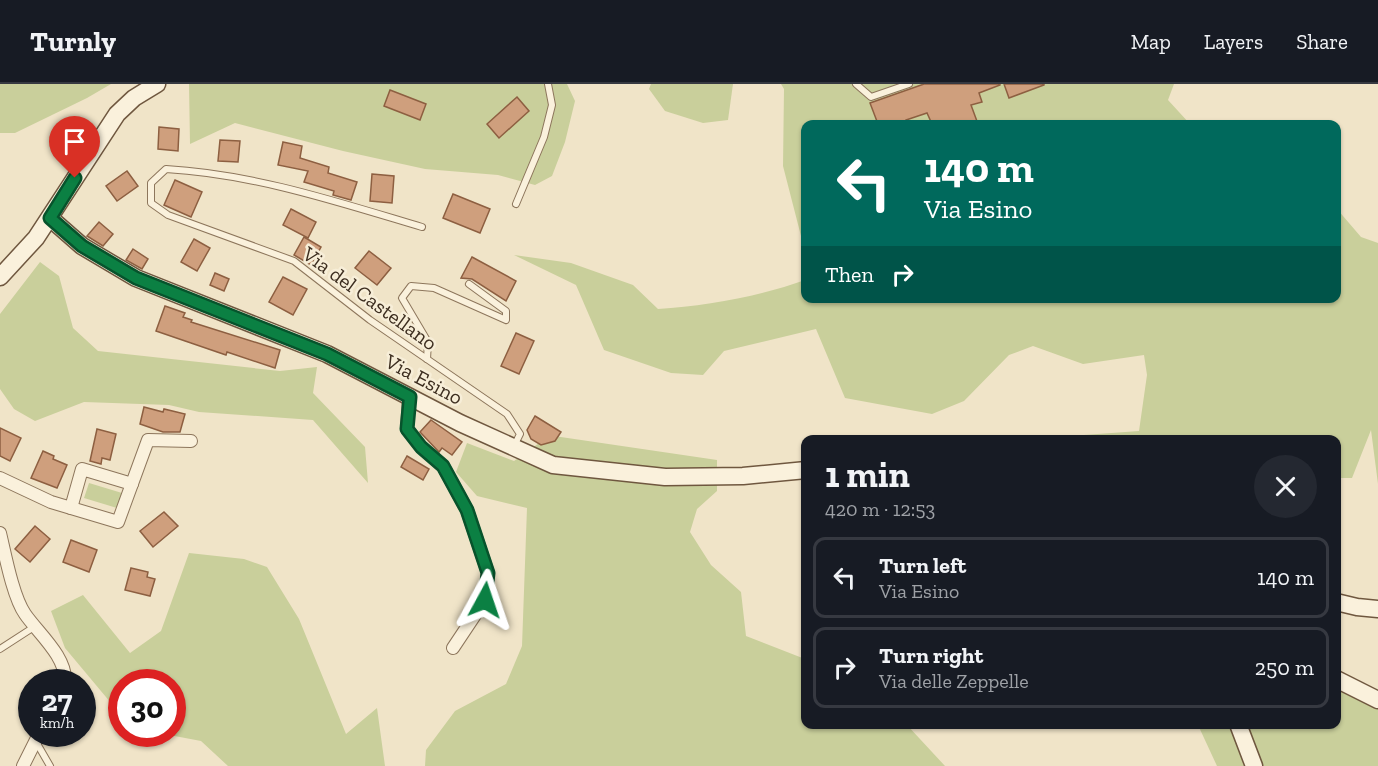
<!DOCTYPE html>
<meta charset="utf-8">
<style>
:root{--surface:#171b24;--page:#242831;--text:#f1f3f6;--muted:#9ea1a6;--line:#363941}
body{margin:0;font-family:"Zilla Slab",serif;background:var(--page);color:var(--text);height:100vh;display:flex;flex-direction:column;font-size:22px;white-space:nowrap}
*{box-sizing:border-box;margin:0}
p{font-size:20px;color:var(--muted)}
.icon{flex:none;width:33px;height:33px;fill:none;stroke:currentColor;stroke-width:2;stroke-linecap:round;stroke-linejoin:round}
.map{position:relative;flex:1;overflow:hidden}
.panel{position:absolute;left:801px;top:351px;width:540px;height:294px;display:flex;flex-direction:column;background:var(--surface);border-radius:12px;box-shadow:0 2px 4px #0004}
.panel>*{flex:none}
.banner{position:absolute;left:801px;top:36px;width:540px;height:183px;border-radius:12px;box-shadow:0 2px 4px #0004;background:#00695c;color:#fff;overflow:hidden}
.speed{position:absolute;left:18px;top:585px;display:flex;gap:12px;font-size:30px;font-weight:700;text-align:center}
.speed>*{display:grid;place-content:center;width:78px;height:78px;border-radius:50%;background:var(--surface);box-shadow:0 2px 4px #0004;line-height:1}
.speed small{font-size:15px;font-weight:400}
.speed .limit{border:9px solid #d22;background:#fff;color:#111}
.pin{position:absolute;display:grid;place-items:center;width:51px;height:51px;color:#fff;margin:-62px -26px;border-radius:50% 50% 50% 0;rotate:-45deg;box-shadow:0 0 6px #0007}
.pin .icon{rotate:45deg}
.me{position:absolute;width:66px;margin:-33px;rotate:5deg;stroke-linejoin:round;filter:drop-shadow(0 0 4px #0008)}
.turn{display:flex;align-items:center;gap:21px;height:126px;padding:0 24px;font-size:27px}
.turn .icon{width:78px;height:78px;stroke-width:2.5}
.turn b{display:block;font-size:42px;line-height:51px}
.then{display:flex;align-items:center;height:57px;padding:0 24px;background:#0003;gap:12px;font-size:22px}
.round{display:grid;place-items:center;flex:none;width:63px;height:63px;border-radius:32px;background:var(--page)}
.summary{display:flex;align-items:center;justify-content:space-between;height:102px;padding:0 24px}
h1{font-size:36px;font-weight:700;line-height:45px}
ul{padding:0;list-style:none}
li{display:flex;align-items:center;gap:18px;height:81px;margin:0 12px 9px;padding:0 12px;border:3px solid var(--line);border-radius:12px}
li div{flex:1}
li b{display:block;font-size:22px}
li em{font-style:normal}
header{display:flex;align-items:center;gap:36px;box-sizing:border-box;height:84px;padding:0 30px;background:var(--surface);border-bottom:2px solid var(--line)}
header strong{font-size:28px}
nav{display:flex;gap:33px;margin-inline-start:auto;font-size:21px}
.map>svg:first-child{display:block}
.green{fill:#c9cf9b}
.building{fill:#cf9f7d;stroke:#8d5f41;stroke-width:1.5}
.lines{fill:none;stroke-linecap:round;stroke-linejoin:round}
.lane-casing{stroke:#8d765c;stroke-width:8}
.street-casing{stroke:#8d765c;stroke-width:14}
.secondary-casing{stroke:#6f573f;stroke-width:19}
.lane{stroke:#faf1dc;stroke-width:6}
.street{stroke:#faf1dc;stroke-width:12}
.secondary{stroke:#faf1dc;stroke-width:16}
.route-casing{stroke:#07532c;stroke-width:15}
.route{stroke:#0b8043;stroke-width:10}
.labels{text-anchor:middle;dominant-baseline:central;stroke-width:5;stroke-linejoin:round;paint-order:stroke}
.street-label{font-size:21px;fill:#3d2e20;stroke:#f7eed8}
</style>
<header>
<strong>Turnly</strong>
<nav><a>Map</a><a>Layers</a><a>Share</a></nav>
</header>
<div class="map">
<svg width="1378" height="682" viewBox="0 0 1378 682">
<rect width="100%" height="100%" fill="#f0e4c8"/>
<g class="green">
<polygon points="0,0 111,0 87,14 15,49 0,49"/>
<polygon points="189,0 567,0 575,17 565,58 552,92 535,101 498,91 425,85 343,67 235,39 190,60"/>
<polygon points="651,0 733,0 728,36 703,39 665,27 649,5"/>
<polygon points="781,0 1174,0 1168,16 1190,40 806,40 805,159 801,152 783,82 784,5"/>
<path d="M1337,125L1361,153L1378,159V400L1371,346L1352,394H1337L1336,356L1071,355L1084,351L1139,347L1147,291L1144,271L1083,280L1033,262L1009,271L964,317L932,330L845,314L816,245L724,267L703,291L671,289L604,266L576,201L514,171L571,179L633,201L658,225C706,222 761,212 805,196L806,214H1336Z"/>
<polygon points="40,178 59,192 73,244 98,267 280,287 317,283 313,309 365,363 368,399 313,336 199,328 169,321 84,318 35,337 14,325 0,305 0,230"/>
<polygon points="554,352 717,376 717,407 697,425 690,448 711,481 741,508 746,552 805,575 806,640 907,641 945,682 425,682 426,666 455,627 506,600 522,562 527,424 477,412 456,388 467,359 514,377 542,357"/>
<polygon points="89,399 122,409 117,424 84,414"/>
<polygon points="189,469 244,475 267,483 299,535 346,650 377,624 385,682 228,682 201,657 164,650 172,650 172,598 122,598 121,631 65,564 51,527 83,511 130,569 161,547"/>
<polygon points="1337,601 1378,619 1378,682 1217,682 1198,641 1336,640"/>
</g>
<g class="building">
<polygon points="924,0 1000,0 1000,1 979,9 982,18 971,21 978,40 932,40 927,29 906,36 907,40 878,40 870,19"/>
<polygon points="1004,0 1044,0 1044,1 1009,14"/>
<polygon points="390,6 426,20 420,36 384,22"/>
<polygon points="517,13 529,27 499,54 487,40"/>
<polygon points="159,43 179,45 178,67 158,65"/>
<polygon points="220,56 240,57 238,78 218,77"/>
<polygon points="283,58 302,62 300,74 329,83 328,89 357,98 351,116 333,111 334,107 304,98 308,87 278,81"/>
<polygon points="127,87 138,102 117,117 106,102"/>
<polygon points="372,90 394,92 392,119 370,117"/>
<polygon points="175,96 202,108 191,133 164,121"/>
<polygon points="453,110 490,125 480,149 443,134"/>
<polygon points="291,125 316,138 308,154 283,141"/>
<polygon points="99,138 113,150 103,162 87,152"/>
<polygon points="304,153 321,163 311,181 294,171"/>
<polygon points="194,155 210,164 197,187 181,178"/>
<polygon points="133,165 148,175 142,185 126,176"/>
<polygon points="369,167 391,184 377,201 355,184"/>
<polygon points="472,173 516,197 506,217 472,195 461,194"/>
<polygon points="215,189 229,195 224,207 210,201"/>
<polygon points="283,193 307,205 293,231 269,218"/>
<polygon points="165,222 185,229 183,233 192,236 191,238 280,266 275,284 227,268 226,271 156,247"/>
<polygon points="516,249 534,257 519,290 501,282"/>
<polygon points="144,323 163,328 164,325 185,330 180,348 163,348 140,340"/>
<polygon points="535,332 561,348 555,357 541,361 531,355 527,346"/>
<polygon points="431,336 462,358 452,371 442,364 439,368 420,348"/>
<polygon points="0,344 21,354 10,377 0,372"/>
<polygon points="97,345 116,350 110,376 102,374 101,380 90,377"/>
<polygon points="43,367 54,372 53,375 67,381 57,404 31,394"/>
<polygon points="407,372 429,385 423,396 401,383"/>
<polygon points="164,428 178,442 153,463 140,447"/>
<polygon points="35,442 50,455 30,478 15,465"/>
<polygon points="71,456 97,466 89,488 63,478"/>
<polygon points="131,484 148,488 147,493 155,495 150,512 125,506"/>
</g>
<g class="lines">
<g class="lane-casing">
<g id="lane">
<polyline points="856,0 871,13 909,0"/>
<polyline points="516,120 544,53 552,21 548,0"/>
<path d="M422,143C338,118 254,90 166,85L151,99V119L168,131L294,177L370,236L507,330L520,350L514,362"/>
<polyline points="427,275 428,258 402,214 411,202 434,204 506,236 506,227 469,200"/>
<polyline points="0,565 34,543"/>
<polyline points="35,656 50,682"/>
</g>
</g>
<g class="street-casing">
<g id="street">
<polyline points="409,313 407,345 421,363 443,382 467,426 488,489 485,516 453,564"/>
<polyline points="0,394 51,418 118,438 148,356 191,357"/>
<polyline points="71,424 82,385 132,400"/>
<path d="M0,449C5,470 13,513 25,530C38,549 67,573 65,598"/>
<polyline points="23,682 39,650"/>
</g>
</g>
<g class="secondary-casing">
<g id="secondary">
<polyline points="50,134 82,162 136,194 327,270 460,339 553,381 665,393 743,392 806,386"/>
<polyline points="0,193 36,154 117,30 134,14 157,0"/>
<polyline points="1336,518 1357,523 1378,525"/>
<polyline points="1336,595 1378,616"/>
<polyline points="1238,640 1254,682"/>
</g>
</g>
<use href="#lane" class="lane"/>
<use href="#street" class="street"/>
<use href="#secondary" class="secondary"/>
</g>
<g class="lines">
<g class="route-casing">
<polyline id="route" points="75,94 50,134 82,162 136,194 327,270 410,313 407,345 421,363 443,382 467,426 488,489 485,516"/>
</g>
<use href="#route" class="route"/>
</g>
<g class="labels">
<g class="street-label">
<text transform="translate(370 214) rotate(36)">Via del Castellano</text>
<text transform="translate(424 295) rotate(28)">Via Esino</text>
</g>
</g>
</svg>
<div class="speed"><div>27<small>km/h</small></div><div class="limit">30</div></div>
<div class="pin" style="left:75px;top:94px;background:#d93025"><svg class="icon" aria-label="arrive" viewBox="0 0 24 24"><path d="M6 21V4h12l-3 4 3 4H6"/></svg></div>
<svg class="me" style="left:485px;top:516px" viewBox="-20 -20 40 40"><path d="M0-17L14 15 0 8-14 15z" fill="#0b8043" stroke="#fff" stroke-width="4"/></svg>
<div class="banner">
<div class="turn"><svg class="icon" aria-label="left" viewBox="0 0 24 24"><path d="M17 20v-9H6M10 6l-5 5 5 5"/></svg><div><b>140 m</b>Via Esino</div></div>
<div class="then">Then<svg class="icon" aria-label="right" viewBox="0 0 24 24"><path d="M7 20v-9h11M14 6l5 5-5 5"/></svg></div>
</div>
<section class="panel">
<div class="summary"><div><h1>1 min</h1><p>420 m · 12:53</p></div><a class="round"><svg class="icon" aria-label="close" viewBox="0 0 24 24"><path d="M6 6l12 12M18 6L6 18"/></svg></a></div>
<ul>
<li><svg class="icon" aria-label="left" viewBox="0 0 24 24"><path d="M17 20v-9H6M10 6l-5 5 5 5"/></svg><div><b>Turn left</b><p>Via Esino</p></div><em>140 m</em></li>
<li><svg class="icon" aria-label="right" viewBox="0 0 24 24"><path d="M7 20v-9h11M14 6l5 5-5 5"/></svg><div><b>Turn right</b><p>Via delle Zeppelle</p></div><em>250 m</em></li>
</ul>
</section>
</div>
